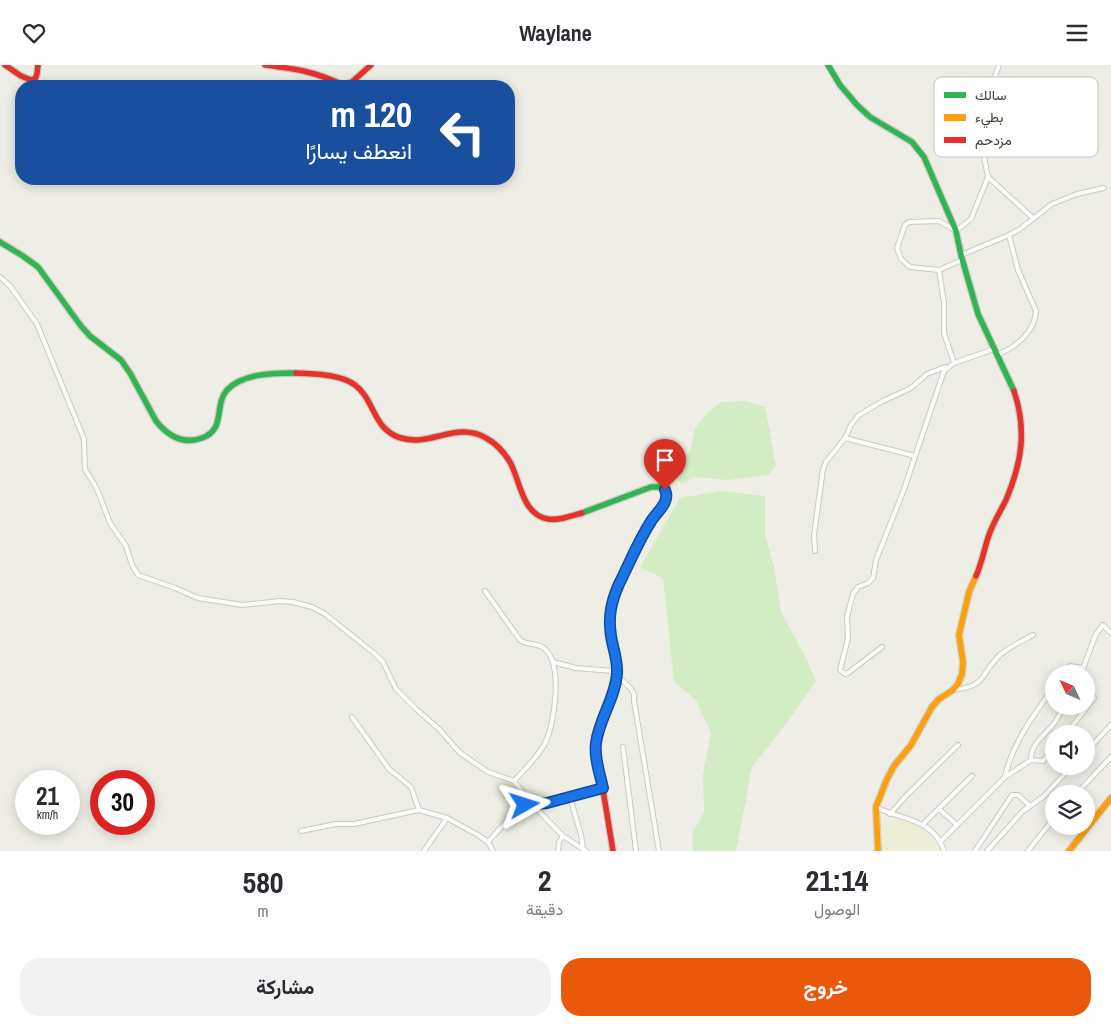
<!DOCTYPE html>
<html lang="ar">
<meta charset="utf-8">
<style>
:root{--surface:#fff;--page:#f2f2f3;--text:#2b2b33;--muted:#7c7c81;--accent:#ea580c}
body{margin:0;font-family:"Archivo Narrow",Vazirmatn,sans-serif;background:var(--page);color:var(--text);direction:rtl;height:100vh;display:flex;flex-direction:column;font-size:19px;white-space:nowrap}
*{box-sizing:border-box;margin:0}
p{font-size:16px;color:var(--muted)}
.icon{flex:none;width:28px;height:28px;fill:none;stroke:currentColor;stroke-width:2;stroke-linecap:round;stroke-linejoin:round}
.map{position:relative;height:786px;overflow:hidden;direction:ltr}
.side{display:flex;flex-direction:column;background:var(--surface);flex:1}
.side>*{flex:none}
.hud{position:absolute;left:15px;top:15px;width:500px;height:105px;border-radius:20px;box-shadow:0 2px 12px #0003;direction:rtl;background:#1a4fa0;color:#fff;overflow:hidden}
.needle{width:32px;rotate:314deg}
.controls{position:absolute;left:1045px;top:600px;display:grid;gap:10px}
.controls a{display:grid;place-items:center;width:50px;height:50px;border-radius:50%;background:var(--surface);box-shadow:0 2px 12px #0003;font-size:25px}
.speed{position:absolute;left:15px;top:705px;display:flex;gap:10px;font-size:25px;font-weight:700;text-align:center}
.speed>*{display:grid;place-content:center;width:65px;height:65px;border-radius:50%;background:var(--surface);box-shadow:0 2px 12px #0003;line-height:1}
.speed small{font-size:12px;font-weight:400}
.speed .limit{border:8px solid #d22;background:#fff;color:#111}
.pin{position:absolute;display:grid;place-items:center;width:42px;height:42px;color:#fff;margin:-51px -21px;border-radius:50% 50% 50% 0;rotate:-45deg;box-shadow:0 0 5px #0007}
.pin .icon{rotate:45deg}
.me{position:absolute;width:55px;margin:-28px;rotate:84deg;stroke-linejoin:round;filter:drop-shadow(0 0 4px #0008)}
.turn{display:flex;align-items:center;gap:18px;height:105px;padding:0 20px;font-size:22px}
.turn .icon{width:65px;height:65px;stroke-width:2.5}
.turn b{display:block;font-size:35px;line-height:42px}
.eta{display:flex;justify-content:space-evenly;align-items:center;height:85px;text-align:center}
.eta b{font-size:30px;font-weight:700;line-height:35px}
.cta{display:flex;gap:10px;margin-top:auto;padding:10px 20px}
.cta a{flex:1;height:58px;border-radius:20px;background:var(--accent);color:#fff;font-size:20px;font-weight:700;line-height:58px;text-align:center}
.cta a+a{background:var(--page);color:var(--text)}
header{display:flex;justify-content:space-between;align-items:center;height:65px;padding:0 20px;background:var(--surface);font-size:22px;font-weight:700}
.map>svg:first-child{display:block}
.education{fill:#edecd7}
.green{fill:#d3ecc3}
.lines{fill:none;stroke-linecap:round;stroke-linejoin:round}
.street-casing{stroke:#cccbc3;stroke-width:6}
.fast-casing{stroke:#cecdbc;stroke-width:8}
.slow-casing{stroke:#cecdbc;stroke-width:8}
.jam-casing{stroke:#cecdbc;stroke-width:8}
.street{stroke:#fcfcfb;stroke-width:4}
.fast{stroke:#30b455;stroke-width:5.5}
.slow{stroke:#ff9f0a;stroke-width:5.5}
.jam{stroke:#e5322d;stroke-width:5.5}
.route-casing{stroke:#114b97;stroke-width:12}
.route{stroke:#1a73e8;stroke-width:9}
.key{fill:#fff;stroke:#c7c6c2;stroke-width:1}
.key-label{font-size:14px;fill:#444132}
</style>
<header><svg class="icon" aria-label="menu" viewBox="0 0 24 24"><path d="M4 6h16M4 12h16M4 18h16"/></svg>Waylane<svg class="icon" aria-label="heart" viewBox="0 0 24 24"><path d="M12 20l-8-8c-3-5 5-10 8-4 3-6 11-1 8 4z"/></svg></header>
<div class="map">
<svg width="1111" height="786" viewBox="0 0 1111 786">
<rect width="100%" height="100%" fill="#eeeee6"/>
<polygon class="education" points="896,754 916,759 928,769 938,786 881,786 882,759"/>
<g class="green">
<polygon points="747,336 765,342 776,400 768,410 728,415 694,412 682,419 675,412 690,387 695,363 707,348 721,337"/>
<polygon points="720,426 765,431 765,469 774,502 781,547 806,593 816,616 783,663 752,702 736,786 693,786 692,769 704,747 703,708 711,668 696,635 674,617 663,513 640,502 680,433"/>
</g>
<g class="lines">
<g class="street-casing">
<g id="street">
<polyline points="988,112 1033,153"/>
<polyline points="961,190 1009,170 1020,164 1052,139 1077,129 1104,123"/>
<polyline points="962,195 939,205 910,202 901,194 897,183 905,160 909,157 939,156 956,166 971,154 988,112 978,62 979,55 999,0"/>
<polyline points="939,205 944,238 944,268 954,298"/>
<polyline points="0,212 10,221 37,259 84,374 85,404 97,424 110,458 126,481 132,500 138,510 175,523 198,533 242,540 280,536 293,537 312,542 325,549 375,589 383,597 396,624 416,644 439,664 459,687 488,707 514,716 531,738 563,771 586,786"/>
<path d="M997,290C1016,282 1035,267 1036,246L1018,205L1009,170"/>
<polyline points="845,373 915,391"/>
<polyline points="815,486 814,470 823,404 826,397 845,373 851,360 859,350 883,336 911,323 927,309 945,302"/>
<path d="M485,526L520,575C528,581 537,577 545,584C563,600 555,661 544,680C536,694 524,705 514,716"/>
<polyline points="882,582 848,608 845,609 840,605 848,573 847,552 853,529 858,522 868,518 873,513 876,495 903,427 944,306 954,298 994,284"/>
<polyline points="553,597 576,603 613,606 631,624 634,629 634,636 659,786"/>
<polyline points="1063,609 1070,601 1084,603"/>
<polyline points="1081,609 1096,569 1103,560 1111,568"/>
<path d="M953,625C988,621 979,610 1000,590C1009,582 1022,576 1033,570"/>
<polyline points="352,652 389,704 411,722 419,745"/>
<polyline points="1066,669 1094,633"/>
<polyline points="623,682 636,786"/>
<polyline points="1086,687 1111,660"/>
<path d="M1031,695C1030,681 1043,671 1051,662C1057,656 1060,648 1064,641"/>
<path d="M1005,712C1012,679 1034,649 1054,622"/>
<polyline points="1076,729 1111,692"/>
<polyline points="570,732 581,770 583,784"/>
<path d="M876,742C903,756 933,753 944,786"/>
<polyline points="939,744 957,760"/>
<polyline points="890,749 907,730 958,680"/>
<polyline points="923,759 972,711"/>
<polyline points="301,766 336,759 354,759 419,745 447,753 478,770 488,777 493,786"/>
<polyline points="941,776 1005,712 1031,695 1043,696 1054,683"/>
<polyline points="488,777 519,742 531,738 547,738 603,723"/>
<polyline points="424,786 447,753"/>
<polyline points="558,786 559,777 563,771"/>
<polyline points="975,786 1012,730 1018,730 1030,741"/>
<polyline points="987,786 1023,746 1043,732 1072,701"/>
<polyline points="1028,786 1054,753"/>
</g>
</g>
<g class="fast-casing">
<g id="fast">
<polyline points="828,0 840,20 857,40 870,52 912,77 924,92 956,166 961,190 978,249 1014,326"/>
<path d="M0,177L23,191L38,202L81,261L90,271L121,295L130,308L156,356C168,371 183,380 202,373C208,371 213,367 216,361C221,349 218,335 227,325C243,308 275,308 296,308"/>
<polyline points="582,448 651,422 662,422 667,429 666,435 651,456 614,531 609,557 613,579"/>
</g>
</g>
<g class="slow-casing">
<g id="slow">
<polyline points="878,786 876,742 887,714 894,701 911,680 932,642 939,634 953,625 958,619 962,609 963,597 959,570 969,527 976,511"/>
<polyline points="1069,786 1111,733"/>
</g>
</g>
<g class="jam-casing">
<g id="jam">
<polyline points="5,0 21,11 31,15 35,14 37,9 38,0"/>
<path d="M265,0C297,4 313,6 343,20L352,17L371,0"/>
<path d="M296,308C314,309 340,309 355,320C375,335 373,365 401,373C430,382 457,356 486,373C495,378 504,387 510,397C520,415 522,450 548,454C559,456 571,451 582,448"/>
<path d="M976,511C982,498 984,484 989,470C993,458 1000,447 1006,435C1022,397 1027,365 1014,326"/>
<polyline points="613,579 617,598 616,615 600,661 596,682 613,786"/>
</g>
</g>
<use href="#street" class="street"/>
<use href="#fast" class="fast"/>
<use href="#slow" class="slow"/>
<use href="#jam" class="jam"/>
</g>
<g class="lines">
<g class="route-casing">
<path id="route" d="M525,740L547,738L603,723C600,709 594,693 596,678C599,654 615,634 617,609C618,595 613,584 611,571C608,552 611,537 619,519C629,499 638,477 650,458C655,448 671,438 665,425"/>
</g>
<use href="#route" class="route"/>
</g>
<rect x="934" y="12" width="164" height="80" rx="8" class="key"/>
<rect x="944" y="27" width="22" height="6" fill="#30b455"/>
<rect x="944" y="49" width="22" height="7" fill="#ff9f0a"/>
<rect x="944" y="72" width="22" height="6" fill="#e5322d"/>
<g class="key-label">
<text x="975" y="35">سالك</text>
<text x="975" y="57">بطيء</text>
<text x="975" y="80">مزدحم</text>
</g>
</svg>
<div class="controls">
<a><svg class="needle" viewBox="-14 -14 28 28"><path d="M0-13l5 13h-10z" fill="#e53935"/><path d="M0 13l5-13h-10z" fill="#7c7c81"/></svg></a>
<a><svg class="icon" aria-label="sound" viewBox="0 0 24 24"><path d="M4 9h4l5-4v14l-5-4H4zM17 9q2 3 0 6"/></svg></a>
<a><svg class="icon" aria-label="layers" viewBox="0 0 24 24"><path d="M12 4l9 5-9 5-9-5zM3 14l9 5 9-5"/></svg></a>
</div>
<div class="speed"><div>21<small>km/h</small></div><div class="limit">30</div></div>
<div class="pin" style="left:665px;top:425px;background:#d93025"><svg class="icon" aria-label="arrive" viewBox="0 0 24 24"><path d="M6 21V4h12l-3 4 3 4H6"/></svg></div>
<svg class="me" style="left:525px;top:740px" viewBox="-20 -20 40 40"><path d="M0-17L14 15 0 8-14 15z" fill="#1a73e8" stroke="#fff" stroke-width="4"/></svg>
<div class="hud">
<div class="turn"><svg class="icon" aria-label="left" viewBox="0 0 24 24"><path d="M17 20v-9H6M10 6l-5 5 5 5"/></svg><div><b>120 m</b>انعطف يسارًا</div></div>
</div>
</div>
<section class="side">
<div class="eta">
<div><b>21:14</b><p>الوصول</p></div>
<div><b>2</b><p>دقيقة</p></div>
<div><b>580</b><p>m</p></div>
</div>
<div class="cta"><a>خروج</a><a>مشاركة</a></div>
</section>
